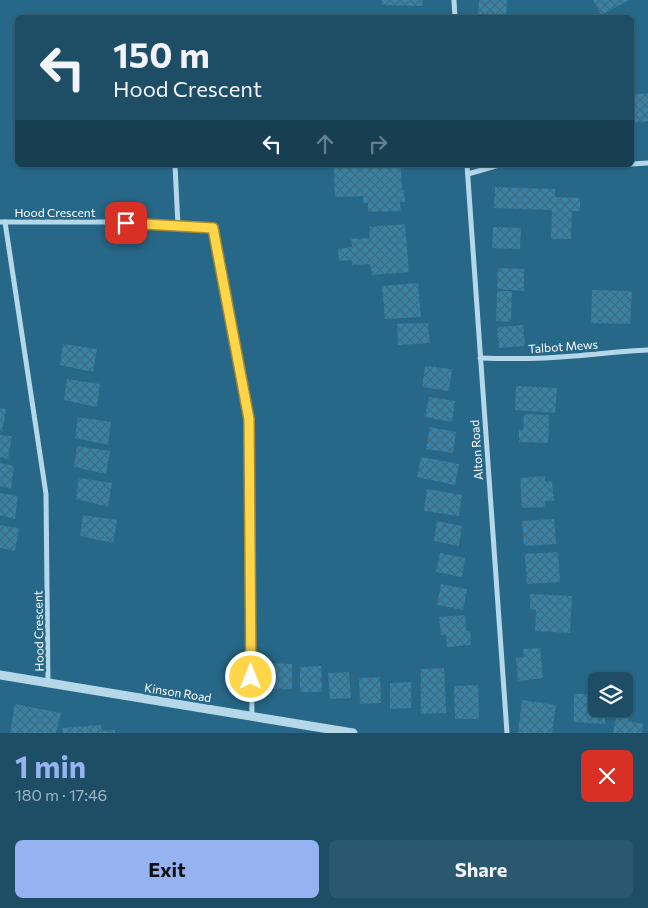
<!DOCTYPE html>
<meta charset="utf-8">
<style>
:root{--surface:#1d4e66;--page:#2a586f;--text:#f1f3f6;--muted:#a0b4bf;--line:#3b657a;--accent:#95b2f1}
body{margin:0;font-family:Commissioner,sans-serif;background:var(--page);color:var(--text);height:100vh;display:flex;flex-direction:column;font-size:19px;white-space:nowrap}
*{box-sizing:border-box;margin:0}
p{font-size:16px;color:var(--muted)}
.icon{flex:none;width:28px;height:28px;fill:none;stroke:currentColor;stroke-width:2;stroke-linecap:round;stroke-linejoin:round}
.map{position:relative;height:733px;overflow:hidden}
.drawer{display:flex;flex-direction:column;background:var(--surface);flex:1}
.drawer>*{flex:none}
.hud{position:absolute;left:15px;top:15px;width:619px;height:152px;border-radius:8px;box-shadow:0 1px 4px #0004,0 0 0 1px var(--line);background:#1d4e66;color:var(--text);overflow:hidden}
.controls{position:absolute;left:588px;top:672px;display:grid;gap:10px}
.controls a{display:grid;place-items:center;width:45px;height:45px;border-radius:8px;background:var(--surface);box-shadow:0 1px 4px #0004,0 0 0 1px var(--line);font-size:25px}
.pin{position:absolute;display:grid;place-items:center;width:42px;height:42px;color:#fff;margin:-21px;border-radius:10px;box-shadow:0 2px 8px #0006}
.me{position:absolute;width:55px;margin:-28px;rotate:0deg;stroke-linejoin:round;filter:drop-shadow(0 0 4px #0008)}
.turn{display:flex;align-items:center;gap:18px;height:105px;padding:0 15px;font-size:22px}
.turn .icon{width:65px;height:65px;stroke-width:2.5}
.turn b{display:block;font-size:35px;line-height:42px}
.lanes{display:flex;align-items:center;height:48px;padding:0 15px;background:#0003;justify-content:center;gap:25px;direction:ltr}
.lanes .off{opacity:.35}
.round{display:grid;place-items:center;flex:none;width:52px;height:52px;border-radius:8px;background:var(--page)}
.headline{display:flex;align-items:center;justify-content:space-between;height:85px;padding:0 15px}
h1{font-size:30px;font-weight:700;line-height:38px;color:var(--accent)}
.action{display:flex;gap:10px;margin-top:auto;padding:10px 15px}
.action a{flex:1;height:58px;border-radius:8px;background:var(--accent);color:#111;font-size:20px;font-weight:700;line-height:58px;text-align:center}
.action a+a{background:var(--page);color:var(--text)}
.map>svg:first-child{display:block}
.building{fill:url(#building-cross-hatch)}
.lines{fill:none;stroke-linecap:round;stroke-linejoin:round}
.minor{stroke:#b4d8e9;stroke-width:5}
.tertiary{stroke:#b4d8e9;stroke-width:9}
.route-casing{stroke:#a68a30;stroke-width:12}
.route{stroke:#ffd54a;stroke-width:9}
.labels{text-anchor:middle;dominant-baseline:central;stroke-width:5;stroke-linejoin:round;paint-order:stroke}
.street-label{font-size:12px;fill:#fff;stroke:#276888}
</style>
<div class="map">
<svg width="648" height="733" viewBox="0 0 648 733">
<defs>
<pattern id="building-cross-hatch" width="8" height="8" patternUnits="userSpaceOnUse" patternTransform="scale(1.25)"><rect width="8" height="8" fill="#3882a5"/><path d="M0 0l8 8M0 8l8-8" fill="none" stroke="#416a7d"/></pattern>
</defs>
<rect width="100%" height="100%" fill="#276888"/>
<g class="building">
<polygon points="382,0 423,0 422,6 382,5"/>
<polygon points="479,0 507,0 506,18 478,18"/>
<polygon points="593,0 629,0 601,15"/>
<polygon points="648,93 648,121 631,123 631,95"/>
<polygon points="334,165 404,165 404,167 401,168 402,190 404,190 405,202 400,202 401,211 368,212 368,203 364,203 363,196 335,197"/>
<polygon points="495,187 555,189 555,197 580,198 580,211 572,211 571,239 551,239 552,210 494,208"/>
<polygon points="405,224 409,272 372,275 370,264 352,265 352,260 339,261 338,249 352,247 351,239 370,238 369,227"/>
<polygon points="493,227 521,228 520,249 492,248"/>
<polygon points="498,268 524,269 524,291 497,289"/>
<polygon points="418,283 421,317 385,319 382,286"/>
<polygon points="592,290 632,291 630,324 591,323"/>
<polygon points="497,291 512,291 511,322 496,321"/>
<polygon points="428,323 430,343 398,345 397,324"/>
<polygon points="523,325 525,346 499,348 497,327"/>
<polygon points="63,344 97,349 93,372 60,365"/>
<polygon points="425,366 452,369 449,391 422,387"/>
<polygon points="67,379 100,384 97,407 64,400"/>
<polygon points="516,386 557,388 555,413 515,410"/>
<polygon points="429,397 455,401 452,422 425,417"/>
<polygon points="0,408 6,409 2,432 0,431"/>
<polygon points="524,414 549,415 548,443 519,442 519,430 523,430"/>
<polygon points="78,417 111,422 108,445 75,438"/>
<polygon points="430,427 456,432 453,453 426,449"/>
<polygon points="0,435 12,436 8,459 0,457"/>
<polygon points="77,446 110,451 106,474 74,467"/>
<polygon points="421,457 459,464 455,485 417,477"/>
<polygon points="0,463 14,466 11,489 0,486"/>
<polygon points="545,476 545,482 552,481 554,501 545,501 545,507 522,508 520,478"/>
<polygon points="79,478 112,483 108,507 76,499"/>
<polygon points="427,489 462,495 459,516 424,511"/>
<polygon points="0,493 18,496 15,519 0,515"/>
<polygon points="83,515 117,520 113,543 80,536"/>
<polygon points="554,519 556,544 524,546 522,521"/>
<polygon points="437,521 462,526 459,546 434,541"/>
<polygon points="0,525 19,528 15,551 0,548"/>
<polygon points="558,552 560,582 527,584 525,554"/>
<polygon points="440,553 465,558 462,577 436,572"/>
<polygon points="441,584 467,589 463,610 437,605"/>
<polygon points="530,594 572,596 570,633 535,631 536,610 530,609"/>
<polygon points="465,615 466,631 470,631 471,645 447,647 446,635 441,635 439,617"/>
<polygon points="540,648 543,678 518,681 516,658 524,657 523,649"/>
<polygon points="271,663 292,664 292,689 271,689"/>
<polygon points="321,666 322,692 300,692 300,667"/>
<polygon points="444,668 446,713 421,714 421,669"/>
<polygon points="349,672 351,698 330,699 328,673"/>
<polygon points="380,677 381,703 360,704 359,678"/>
<polygon points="411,682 411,708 390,709 390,683"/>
<polygon points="478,685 479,719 455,719 454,686"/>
<polygon points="574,694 596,694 596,709 605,709 605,724 574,722"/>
<polygon points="522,700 556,705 552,733 518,733"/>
<polygon points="15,704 61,713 56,733 10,733"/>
<polygon points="617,713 630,714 628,721 643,724 642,733 613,733"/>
<polygon points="101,725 102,731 115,730 115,733 63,733 62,728"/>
</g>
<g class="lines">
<g class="minor">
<polyline points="454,0 455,18"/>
<polyline points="631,164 648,163"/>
<polyline points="175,165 178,226"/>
<polyline points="467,165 507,733"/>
<polyline points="468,174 499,165"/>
<polyline points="0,222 109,222 213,228 249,419 252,717"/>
<polyline points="5,222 46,494 48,683"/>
<path d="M480,358C511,359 542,359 574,356C599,354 623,351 648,350"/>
</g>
<polyline class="tertiary" points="0,675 353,733"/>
</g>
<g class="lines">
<g class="route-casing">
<polyline id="route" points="126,223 213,228 249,419 251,677"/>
</g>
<use href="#route" class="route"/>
</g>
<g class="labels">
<g class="street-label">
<text x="55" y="212">Hood Crescent</text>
<text transform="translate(563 346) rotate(-4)">Talbot Mews</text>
<text transform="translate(476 450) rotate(-94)">Alton Road</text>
<text transform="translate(38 631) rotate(-91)">Hood Crescent</text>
<text transform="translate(178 692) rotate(9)">Kinson Road</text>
</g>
</g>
</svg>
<div class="controls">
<a><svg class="icon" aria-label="layers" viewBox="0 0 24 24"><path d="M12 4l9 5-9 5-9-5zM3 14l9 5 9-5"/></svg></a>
</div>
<div class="pin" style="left:126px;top:223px;background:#d93025"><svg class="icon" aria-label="arrive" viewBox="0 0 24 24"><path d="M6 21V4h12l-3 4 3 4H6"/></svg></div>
<svg class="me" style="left:251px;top:677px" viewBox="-20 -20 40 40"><circle r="17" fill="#ffd54a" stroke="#fff" stroke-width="3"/><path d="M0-11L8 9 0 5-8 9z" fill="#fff"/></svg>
<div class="hud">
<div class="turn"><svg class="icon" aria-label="left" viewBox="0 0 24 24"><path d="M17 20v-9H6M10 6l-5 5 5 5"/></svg><div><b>150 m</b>Hood Crescent</div></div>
<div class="lanes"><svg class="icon" aria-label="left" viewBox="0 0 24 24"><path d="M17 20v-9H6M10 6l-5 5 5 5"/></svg><svg class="icon off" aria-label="ahead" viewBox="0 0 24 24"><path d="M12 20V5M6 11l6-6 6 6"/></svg><svg class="icon off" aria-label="right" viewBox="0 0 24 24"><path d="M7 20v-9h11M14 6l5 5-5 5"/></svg></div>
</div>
</div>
<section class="drawer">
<div class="headline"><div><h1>1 min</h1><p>180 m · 17:46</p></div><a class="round" style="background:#d93025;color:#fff"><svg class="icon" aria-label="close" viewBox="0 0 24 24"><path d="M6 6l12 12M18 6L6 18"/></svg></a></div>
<div class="action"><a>Exit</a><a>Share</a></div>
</section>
